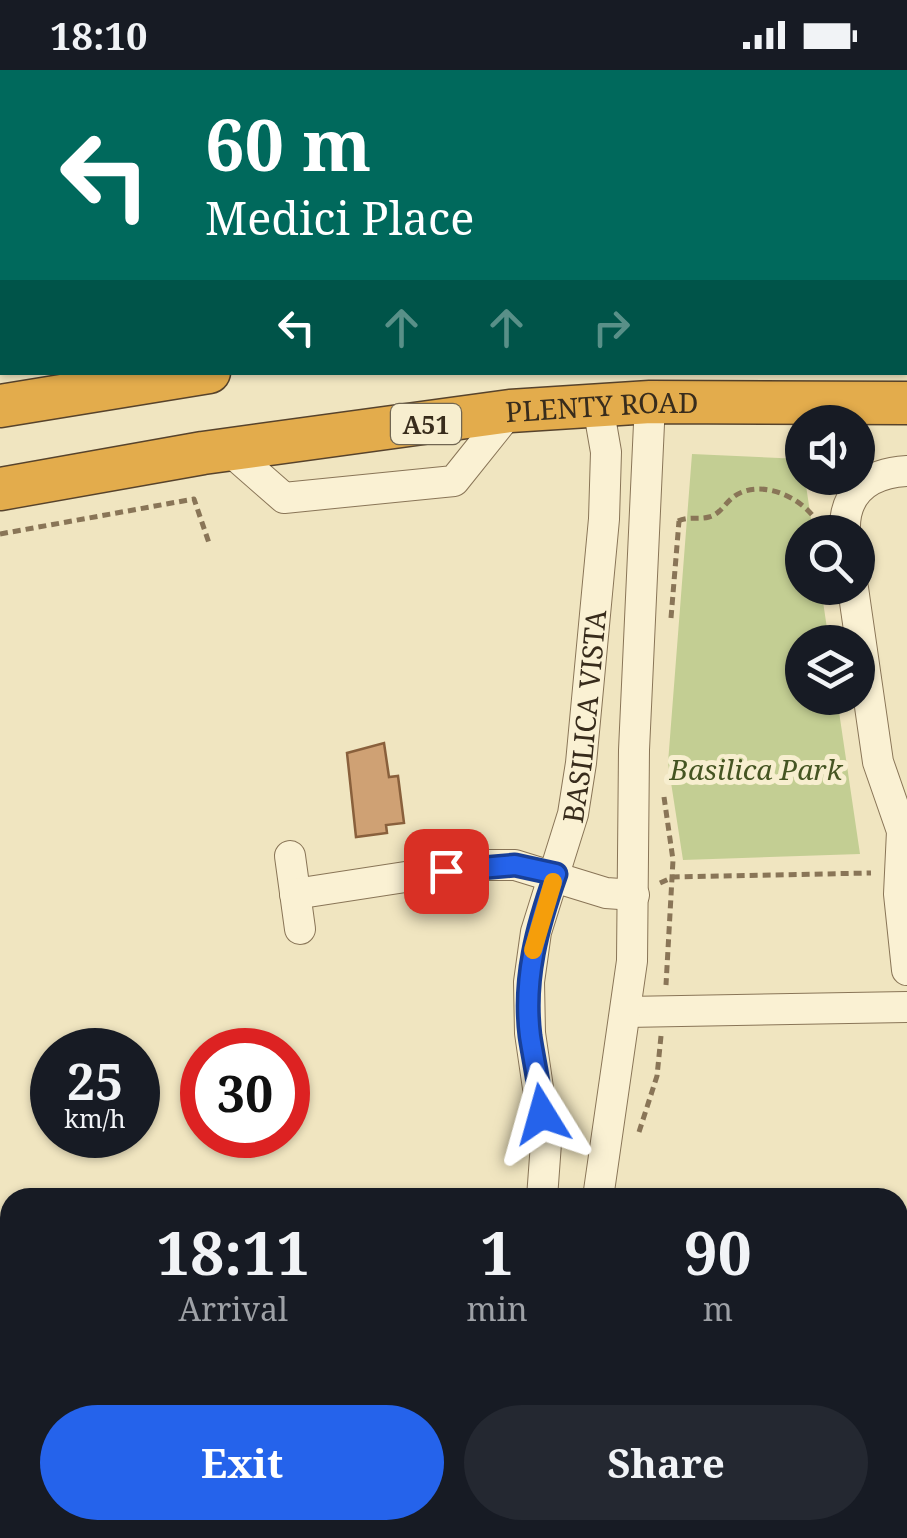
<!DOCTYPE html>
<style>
:root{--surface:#171b24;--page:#242831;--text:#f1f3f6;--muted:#9ea1a6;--accent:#2563eb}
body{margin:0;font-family:"Noto Serif",serif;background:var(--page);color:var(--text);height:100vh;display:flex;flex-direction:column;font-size:38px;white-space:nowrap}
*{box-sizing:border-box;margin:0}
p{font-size:32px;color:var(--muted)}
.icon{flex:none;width:55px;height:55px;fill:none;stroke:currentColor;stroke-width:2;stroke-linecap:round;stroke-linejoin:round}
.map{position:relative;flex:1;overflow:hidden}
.sheet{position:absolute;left:0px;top:1118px;width:908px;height:352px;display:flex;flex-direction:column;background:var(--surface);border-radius:30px 30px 0 0;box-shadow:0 2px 8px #0004}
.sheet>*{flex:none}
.guide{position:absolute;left:0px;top:0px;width:908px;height:305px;box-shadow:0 2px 8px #0004;background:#00695c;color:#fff;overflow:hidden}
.buttons{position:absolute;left:785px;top:335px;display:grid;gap:20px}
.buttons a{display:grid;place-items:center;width:90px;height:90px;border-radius:50%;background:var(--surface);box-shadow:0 2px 8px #0004;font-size:50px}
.speed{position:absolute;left:30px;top:958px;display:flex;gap:20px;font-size:50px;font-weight:700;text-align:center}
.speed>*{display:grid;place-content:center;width:130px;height:130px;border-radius:50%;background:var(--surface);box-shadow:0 2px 8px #0004;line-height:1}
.speed small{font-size:25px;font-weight:400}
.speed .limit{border:15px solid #d22;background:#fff;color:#111}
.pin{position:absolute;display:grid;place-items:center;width:85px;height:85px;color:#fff;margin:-42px;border-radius:20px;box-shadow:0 5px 15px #0006}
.me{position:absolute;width:110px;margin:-55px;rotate:352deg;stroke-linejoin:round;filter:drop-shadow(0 0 8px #0008)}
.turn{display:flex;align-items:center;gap:35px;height:210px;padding:0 40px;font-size:45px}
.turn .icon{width:130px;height:130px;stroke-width:2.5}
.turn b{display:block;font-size:70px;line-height:85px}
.lanes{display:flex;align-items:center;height:95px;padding:0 40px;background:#0003;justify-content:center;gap:50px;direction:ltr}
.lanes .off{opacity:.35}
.eta{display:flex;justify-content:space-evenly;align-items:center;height:170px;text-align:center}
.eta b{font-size:60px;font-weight:700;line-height:70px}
.action{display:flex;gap:20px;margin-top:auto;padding:20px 40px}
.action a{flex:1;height:115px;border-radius:60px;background:var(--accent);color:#fff;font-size:40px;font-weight:700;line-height:115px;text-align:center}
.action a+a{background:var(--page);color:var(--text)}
.status{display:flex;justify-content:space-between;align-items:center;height:70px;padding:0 50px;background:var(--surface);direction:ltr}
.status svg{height:28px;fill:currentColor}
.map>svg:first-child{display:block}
.green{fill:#c3ce93}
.building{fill:#cfa174;stroke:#89603c;stroke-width:2.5}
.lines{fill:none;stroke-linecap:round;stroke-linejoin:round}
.minor-casing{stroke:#897557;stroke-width:32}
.highway-casing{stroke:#57432c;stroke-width:45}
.path{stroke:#897557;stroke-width:5;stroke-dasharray:8 5;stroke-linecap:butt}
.minor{stroke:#faf1d3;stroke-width:30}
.highway{stroke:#e3ac4c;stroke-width:42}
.route-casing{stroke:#184099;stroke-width:25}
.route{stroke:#2563eb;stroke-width:18}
.slow{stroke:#f59e0b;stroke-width:18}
.labels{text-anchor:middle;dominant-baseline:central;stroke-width:10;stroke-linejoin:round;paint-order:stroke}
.shield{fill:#f7eecf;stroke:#716652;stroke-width:2.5}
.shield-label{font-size:25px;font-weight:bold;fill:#382c1c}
.street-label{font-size:28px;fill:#382c1c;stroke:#f7eecf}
.park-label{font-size:28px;font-style:italic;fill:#455522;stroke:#f7eecf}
</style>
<div class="status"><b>18:10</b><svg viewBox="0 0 49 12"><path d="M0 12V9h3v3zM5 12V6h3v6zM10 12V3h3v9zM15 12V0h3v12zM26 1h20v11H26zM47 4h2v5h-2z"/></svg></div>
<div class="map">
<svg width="907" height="1468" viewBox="0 0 907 1468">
<rect width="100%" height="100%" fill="#f0e5c0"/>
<g class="green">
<polygon points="692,384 802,389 813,462 802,462 802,518 821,518 829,572 802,572 802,628 837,628 860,784 683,790 668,693"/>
<polygon points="903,1312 907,1432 898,1437 898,1313"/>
<polygon points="601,1460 855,1460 841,1468 599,1468"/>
</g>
<g class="building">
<polygon points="534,0 636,0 637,2 534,2"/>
<polygon points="384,673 389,707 398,706 404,753 386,755 387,763 356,767 347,683"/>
</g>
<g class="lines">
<g class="minor-casing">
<g id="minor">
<polyline points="157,0 157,2"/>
<polyline points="491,0 491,2"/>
<polyline points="813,0 814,2"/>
<polyline points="228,379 284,428 454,411 510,341"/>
<path d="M845,462C843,422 869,403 907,401"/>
<polyline points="853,518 878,692 902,761 899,824 907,900"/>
<polyline points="290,786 300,859"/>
<polyline points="295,824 483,795 515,795 606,823 634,825"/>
<polyline points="626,942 907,937"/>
<path id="s1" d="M542,1128L546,1073L530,963L529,912L536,862L573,744L581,693L604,449L606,382L598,336"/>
<polyline points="598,1128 632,891 634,680 650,332"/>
<polyline points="898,1296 907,1295"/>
<polyline points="48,1460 48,1468"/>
<polyline points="0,1461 10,1459"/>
<polyline points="362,1468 362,1460"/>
<polyline points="521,1468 521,1460"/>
<polyline points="562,1468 564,1460"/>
<polyline points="890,1468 907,1462"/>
</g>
</g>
<g class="highway-casing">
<g id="highway">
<polyline points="905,247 907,247"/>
<polyline points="0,336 209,302"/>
<path id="s2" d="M0,419L203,383L510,341L650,332L907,333"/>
</g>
</g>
<g class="path">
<polyline points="905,184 907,184"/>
<polyline points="0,246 2,246"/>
<path d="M678,451C689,446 698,450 709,447C722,444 727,428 740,423C766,411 801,428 816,450"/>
<polyline points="0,464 194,429 209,473"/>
<polyline points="671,548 679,451"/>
<polyline points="664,727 673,790 666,915"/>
<polyline points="660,813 673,807 871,803"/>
<polyline points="639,1062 657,1006 661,966"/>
</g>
<use href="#minor" class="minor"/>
<use href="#highway" class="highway"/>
</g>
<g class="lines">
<g class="route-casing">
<path id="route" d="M446,801L515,795L556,804C537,857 523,909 530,966C534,992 540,1017 542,1044"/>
</g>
<use href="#route" class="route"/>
<polyline class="slow" points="533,880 553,812"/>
</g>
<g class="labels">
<rect class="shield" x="391" y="334" width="70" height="40" rx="8"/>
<g class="shield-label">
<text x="426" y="354">A51</text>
</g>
<g class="street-label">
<text stroke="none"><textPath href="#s2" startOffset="608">PLENTY ROAD</textPath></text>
<text stroke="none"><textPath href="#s1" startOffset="490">BASILICA VISTA</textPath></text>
</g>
<g class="park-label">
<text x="756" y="699">Basilica Park</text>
</g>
</g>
</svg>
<div class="buttons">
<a><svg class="icon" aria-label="sound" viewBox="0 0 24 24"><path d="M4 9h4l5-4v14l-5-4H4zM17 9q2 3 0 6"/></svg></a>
<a><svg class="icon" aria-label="search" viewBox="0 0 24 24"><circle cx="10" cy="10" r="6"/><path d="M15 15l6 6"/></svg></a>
<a><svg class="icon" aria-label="layers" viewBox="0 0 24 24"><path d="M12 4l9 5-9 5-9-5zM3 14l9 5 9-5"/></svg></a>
</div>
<div class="speed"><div>25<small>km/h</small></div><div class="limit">30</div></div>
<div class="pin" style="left:446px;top:801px;background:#d93025"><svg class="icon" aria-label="arrive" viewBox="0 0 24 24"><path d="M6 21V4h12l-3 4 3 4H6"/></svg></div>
<svg class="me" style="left:542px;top:1044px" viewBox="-20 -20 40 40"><path d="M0-17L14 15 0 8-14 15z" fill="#2563eb" stroke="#fff" stroke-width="4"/></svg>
<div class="guide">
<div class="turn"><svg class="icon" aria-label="left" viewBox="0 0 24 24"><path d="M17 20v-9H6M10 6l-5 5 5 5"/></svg><div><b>60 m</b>Medici Place</div></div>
<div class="lanes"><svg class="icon" aria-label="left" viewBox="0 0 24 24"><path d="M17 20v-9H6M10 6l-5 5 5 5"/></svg><svg class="icon off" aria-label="ahead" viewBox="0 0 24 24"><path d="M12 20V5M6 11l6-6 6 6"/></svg><svg class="icon off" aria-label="ahead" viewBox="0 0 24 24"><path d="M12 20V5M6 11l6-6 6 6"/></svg><svg class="icon off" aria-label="right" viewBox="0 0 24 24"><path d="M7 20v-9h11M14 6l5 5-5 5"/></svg></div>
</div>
<section class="sheet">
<div class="eta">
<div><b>18:11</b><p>Arrival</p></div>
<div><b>1</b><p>min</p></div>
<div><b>90</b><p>m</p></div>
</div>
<div class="action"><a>Exit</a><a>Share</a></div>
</section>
</div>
